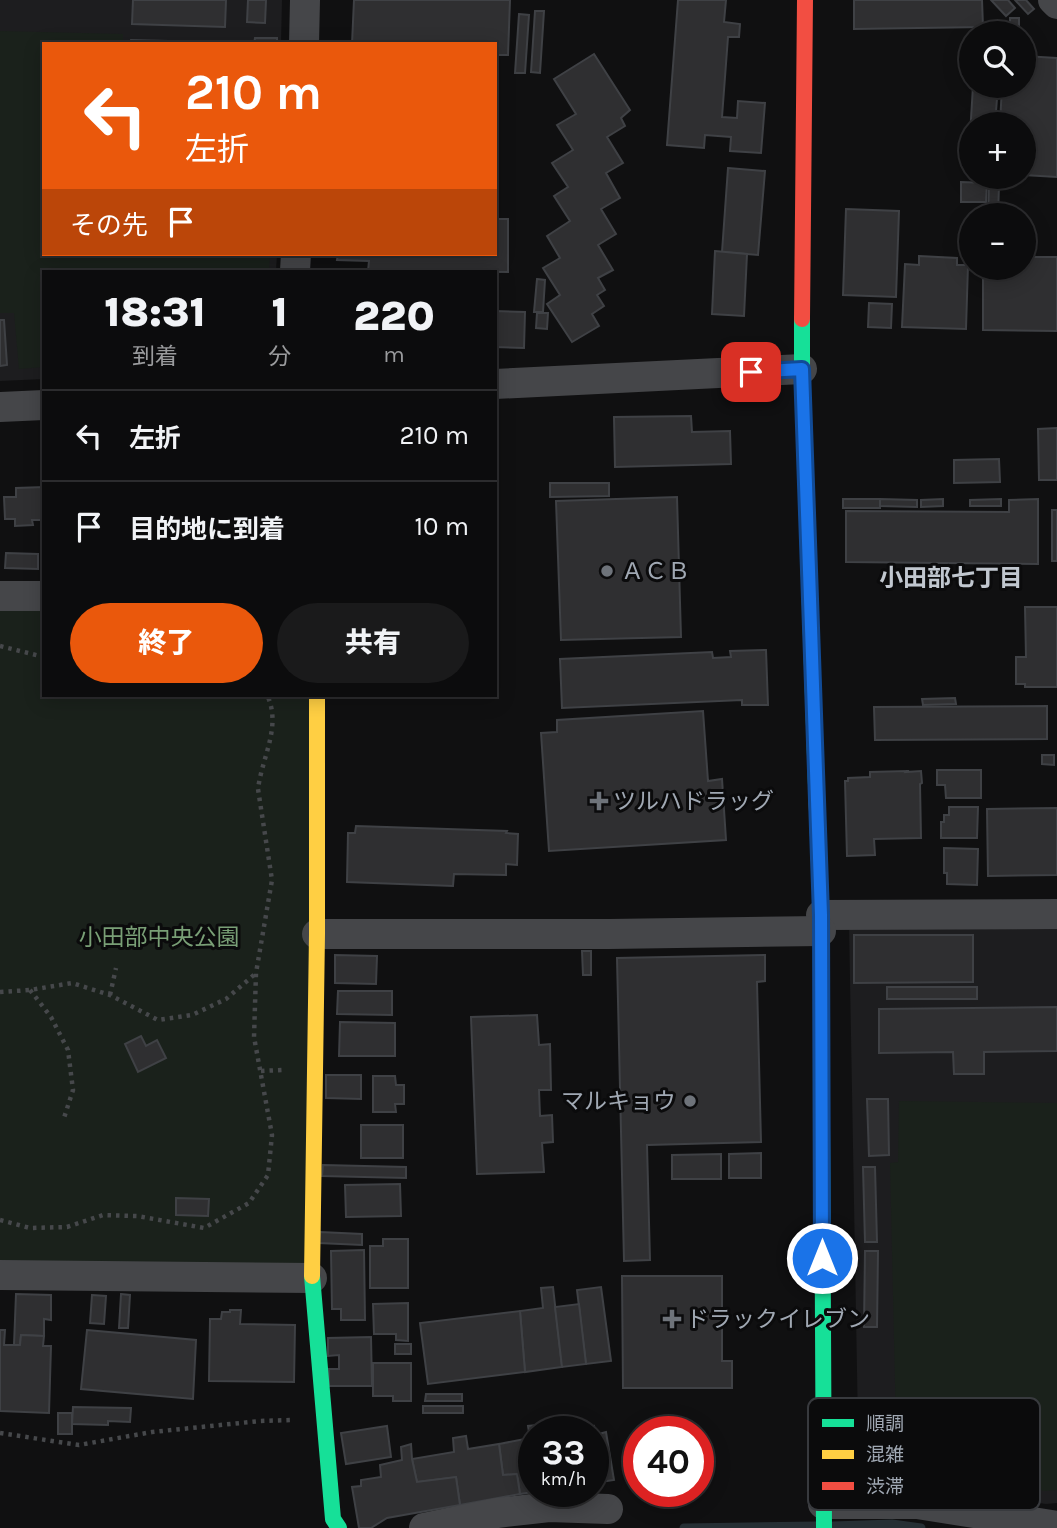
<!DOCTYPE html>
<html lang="ja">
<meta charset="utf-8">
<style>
:root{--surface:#0c0c0d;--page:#1a1a1b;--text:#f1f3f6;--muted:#9a9b9d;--line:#2c2c2e;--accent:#ea580c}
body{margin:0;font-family:Karla,"Noto Sans JP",sans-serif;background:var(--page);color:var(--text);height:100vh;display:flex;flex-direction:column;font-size:26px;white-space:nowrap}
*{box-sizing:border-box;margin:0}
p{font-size:23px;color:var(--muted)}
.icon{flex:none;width:38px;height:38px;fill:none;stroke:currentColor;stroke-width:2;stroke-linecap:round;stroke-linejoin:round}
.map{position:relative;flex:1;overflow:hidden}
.side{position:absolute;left:42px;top:270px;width:455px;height:427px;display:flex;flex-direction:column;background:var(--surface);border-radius:0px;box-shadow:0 4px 18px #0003,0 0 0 2px var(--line)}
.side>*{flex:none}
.banner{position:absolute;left:42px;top:42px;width:455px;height:214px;border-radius:0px;box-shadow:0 4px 18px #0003,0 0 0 2px var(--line);background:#ea580c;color:#fff;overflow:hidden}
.controls{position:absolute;left:959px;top:21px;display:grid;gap:14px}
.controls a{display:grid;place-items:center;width:77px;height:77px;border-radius:50%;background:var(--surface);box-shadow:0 4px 18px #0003,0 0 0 2px var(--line);font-size:35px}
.speed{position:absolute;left:518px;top:1416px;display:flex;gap:14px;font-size:35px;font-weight:700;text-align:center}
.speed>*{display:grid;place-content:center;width:91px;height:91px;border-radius:50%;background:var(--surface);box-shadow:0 4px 18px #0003,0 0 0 2px var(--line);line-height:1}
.speed small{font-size:18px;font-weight:400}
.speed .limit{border:10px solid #d22;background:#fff;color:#111}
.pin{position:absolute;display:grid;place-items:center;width:60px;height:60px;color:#fff;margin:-30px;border-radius:14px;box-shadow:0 4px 10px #0006}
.me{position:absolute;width:77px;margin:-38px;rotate:0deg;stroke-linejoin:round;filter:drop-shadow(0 0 5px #0008)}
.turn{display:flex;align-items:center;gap:24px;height:147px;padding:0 28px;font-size:32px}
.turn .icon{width:91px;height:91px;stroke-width:2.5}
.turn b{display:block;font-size:49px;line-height:60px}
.then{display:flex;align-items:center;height:66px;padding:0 28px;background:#0003;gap:14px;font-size:26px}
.eta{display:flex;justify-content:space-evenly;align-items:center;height:119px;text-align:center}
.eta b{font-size:42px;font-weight:800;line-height:49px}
.action{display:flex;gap:14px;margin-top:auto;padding:14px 28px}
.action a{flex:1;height:80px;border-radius:42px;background:var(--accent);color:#fff;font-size:28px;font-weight:800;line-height:80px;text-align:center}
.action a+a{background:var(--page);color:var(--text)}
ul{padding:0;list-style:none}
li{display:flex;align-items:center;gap:21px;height:91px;padding:0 28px;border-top:2px solid var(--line)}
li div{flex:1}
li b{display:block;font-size:26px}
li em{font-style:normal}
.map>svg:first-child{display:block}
.built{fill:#1d1d1f}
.green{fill:#1a211b}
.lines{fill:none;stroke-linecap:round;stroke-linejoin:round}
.stream{stroke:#262f34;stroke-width:9}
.building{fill:#2f2f31;stroke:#3f4145;stroke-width:2}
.path{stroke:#46484b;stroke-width:4.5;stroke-dasharray:3.5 5;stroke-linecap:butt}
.street{stroke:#454649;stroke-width:30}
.fast{stroke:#16e098;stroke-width:16}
.slow{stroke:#ffcf43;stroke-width:16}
.jam{stroke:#f24e42;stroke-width:16}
.route-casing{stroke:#114b97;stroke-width:18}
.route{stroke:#1a73e8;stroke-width:12}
.poi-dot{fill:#6e737a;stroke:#0b0b0c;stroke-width:2.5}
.labels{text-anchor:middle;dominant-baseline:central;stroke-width:6;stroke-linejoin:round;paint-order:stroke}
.poi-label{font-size:23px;fill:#a0a8b3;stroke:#0b0b0c;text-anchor:start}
.park-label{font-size:23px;fill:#799f76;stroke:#0b0b0c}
.neighbourhood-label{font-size:24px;font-weight:bold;fill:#c1c7cf;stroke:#0b0b0c}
.key{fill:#0b0b0c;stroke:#383a3e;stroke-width:2}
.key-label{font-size:19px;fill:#a0a8b3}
</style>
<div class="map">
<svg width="1057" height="1528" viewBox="0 0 1057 1528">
<rect width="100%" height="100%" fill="#101011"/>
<g class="built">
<polygon points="0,0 282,0 281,44 44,44 44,254 277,254 276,271 44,271 44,379 0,381"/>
<polygon points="849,923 1057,925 1057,1503 1046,1504 926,1486 859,1483"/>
</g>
<g class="green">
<polygon points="0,31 123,34 123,44 44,44 44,254 270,254 269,271 44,271 44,367 19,369 14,313 0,313"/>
<polygon points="0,596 44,596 44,695 317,695 312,1278 0,1275"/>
<polygon points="899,1101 1057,1103 1057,1490 1045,1491 897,1471 890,1163 898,1162"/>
</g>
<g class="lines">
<g class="stream">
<polyline points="833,1526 892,1524 921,1528"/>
<polyline points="684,1528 816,1526"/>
</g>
</g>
<g class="building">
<polygon points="133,0 226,0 225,27 132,24"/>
<polygon points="248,0 266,0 265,23 247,22"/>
<polygon points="354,0 510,0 508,55 495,55 495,44 352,44"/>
<polygon points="678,0 726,0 724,22 740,24 739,37 728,37 722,117 737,118 738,101 765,103 761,153 730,151 731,137 705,135 704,148 667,145"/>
<polygon points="854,0 982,0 983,27 854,29"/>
<polygon points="991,0 1008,0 1015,8 1006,16"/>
<polygon points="1015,0 1026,0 1034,9 1028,14"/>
<polygon points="535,11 544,11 540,73 531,72"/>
<polygon points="519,14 529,15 525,73 515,73"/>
<rect x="1010" y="18" width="9" height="15"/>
<polygon points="255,38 277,38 277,44 254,44"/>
<polygon points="131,40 168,41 168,44 130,44"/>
<polygon points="594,54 630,110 621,118 625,126 607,137 623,163 606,173 620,198 601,209 616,234 598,245 613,270 598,278 605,290 597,295 604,306 592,314 599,326 572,342 547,304 560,295 543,268 560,258 547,236 570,221 554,196 568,187 552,163 573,150 557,125 576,114 554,79"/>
<polygon points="1024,56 1057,58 1057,177 1024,175 1024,124 1000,124 1002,86 1024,86"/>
<polygon points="973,86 998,86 995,124 971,124 971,135 970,135"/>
<polygon points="728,168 765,171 758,255 722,252"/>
<polygon points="961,182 987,183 986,202 961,202"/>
<polygon points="989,185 999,186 998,215 988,215"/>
<polygon points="846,209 899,211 896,297 843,295"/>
<polygon points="495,219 508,219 508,272 368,271 369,261 337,260 338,254 495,254"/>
<polygon points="715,251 747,254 744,316 712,314"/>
<polygon points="919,256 957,258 957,265 968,265 966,329 902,327 905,264 919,265"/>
<polygon points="1024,257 1057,257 1057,331 983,330 983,268 1024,268"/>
<polygon points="537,279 545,280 543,312 534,312"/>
<polygon points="869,303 892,304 891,328 868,327"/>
<polygon points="495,311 525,312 524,348 495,347"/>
<polygon points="537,313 548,313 547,329 536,328"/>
<polygon points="0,320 4,320 7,365 0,366"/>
<polygon points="691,416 692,432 730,431 731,464 615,467 614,417"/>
<polygon points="1057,428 1057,480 1039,480 1038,429"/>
<polygon points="999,459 1000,482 954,483 954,460"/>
<polygon points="550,483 609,483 609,496 550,497"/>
<polygon points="44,487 44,520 32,520 33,525 15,526 15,519 5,519 4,497 16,497 16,488"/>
<polygon points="677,497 681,637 561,640 556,501"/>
<rect x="843" y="499" width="37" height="9"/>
<polygon points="880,499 917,500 917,507 880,506"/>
<polygon points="943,499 943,506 921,507 921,500"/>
<polygon points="1001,499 1001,506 970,506 970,500"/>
<polygon points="1038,499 1038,564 846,562 846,511 1009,512 1009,500"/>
<rect x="1052" y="510" width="5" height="51"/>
<polygon points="6,553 38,554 38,569 5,568"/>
<polygon points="1025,607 1057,607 1057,687 1025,687 1025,684 1016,684 1016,657 1026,657"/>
<polygon points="766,650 768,705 742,705 742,700 562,708 560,659 712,652 713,658 731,657 730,651"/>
<polygon points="955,698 956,704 923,705 922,699"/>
<polygon points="1047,706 1047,739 875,740 874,707"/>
<polygon points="703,711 708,781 722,779 726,840 549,851 541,733 557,732 557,720"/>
<polygon points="1042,755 1054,755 1054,765 1042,764"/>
<polygon points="937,770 981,770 981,798 946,798 945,785 937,785"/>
<polygon points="907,771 906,772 921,771 922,783 920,784 921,838 874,839 875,855 847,856 845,781 848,781 848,778 870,777 870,772"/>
<polygon points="949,807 978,807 977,838 941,838 941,822 944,822 944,815 949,815"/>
<polygon points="1057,808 1057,875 988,876 987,809"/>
<polygon points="356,826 507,831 506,833 518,834 517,865 506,864 506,875 454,874 453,886 347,882 348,833 355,833"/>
<polygon points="944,848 978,849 977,885 947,884 947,873 944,873"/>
<polygon points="854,935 973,935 973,982 854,983"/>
<polygon points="582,951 591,951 591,975 583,975"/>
<polygon points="335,955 377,956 376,984 335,983"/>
<polygon points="765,955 765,981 757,982 761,1142 647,1145 650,1260 624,1261 617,958"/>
<rect x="887" y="987" width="90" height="12"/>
<polygon points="338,991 392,991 392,1015 337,1014"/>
<polygon points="1057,1007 1057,1051 984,1052 984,1074 954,1074 953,1052 879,1053 879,1009"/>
<polygon points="537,1015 539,1045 550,1044 551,1090 539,1090 540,1116 552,1115 553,1142 542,1143 544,1172 477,1174 471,1017"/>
<polygon points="340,1022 395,1023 395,1056 339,1056"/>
<polygon points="141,1036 146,1046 157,1040 166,1058 138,1072 125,1044"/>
<polygon points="326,1075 361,1075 361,1099 326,1098"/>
<polygon points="373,1076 395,1076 396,1085 404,1085 404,1104 395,1104 396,1112 373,1112"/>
<polygon points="867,1099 888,1099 889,1155 869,1156"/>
<rect x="361" y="1125" width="42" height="33"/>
<polygon points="761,1153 761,1178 729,1178 729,1154"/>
<polygon points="721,1154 721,1179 672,1179 672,1155"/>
<polygon points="323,1165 406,1167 406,1178 322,1176"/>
<polygon points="863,1167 875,1167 877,1242 865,1242"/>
<polygon points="400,1184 401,1216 346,1217 345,1185"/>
<polygon points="176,1198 209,1199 208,1216 176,1215"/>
<polygon points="320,1232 362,1234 362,1245 319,1243"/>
<polygon points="383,1239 408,1239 408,1288 370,1288 370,1246 383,1246"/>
<polygon points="364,1250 365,1320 341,1320 341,1309 332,1309 331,1251"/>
<polygon points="865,1251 878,1251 877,1327 864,1327"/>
<polygon points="622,1276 722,1276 722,1361 732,1361 732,1388 623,1388"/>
<polygon points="553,1287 562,1367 525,1372 520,1311 543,1308 541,1288"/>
<polygon points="601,1287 611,1361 586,1364 577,1290"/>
<polygon points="16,1294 51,1295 51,1320 44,1319 44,1336 21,1335 20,1345 14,1345"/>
<polygon points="121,1294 130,1295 128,1328 119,1328"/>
<polygon points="92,1295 106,1296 104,1324 90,1323"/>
<polygon points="408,1303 408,1341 396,1340 396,1334 374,1334 373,1304"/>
<polygon points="579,1304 586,1364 562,1367 555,1307"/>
<polygon points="230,1310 241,1310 240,1324 295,1325 294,1382 209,1381 210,1319 221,1319 222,1312 230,1312"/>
<polygon points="520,1311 525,1372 428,1384 420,1323"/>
<polygon points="0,1330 5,1330 4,1345 20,1345 21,1335 44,1336 43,1346 51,1346 49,1413 0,1411"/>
<polygon points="87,1330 196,1340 193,1399 81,1389"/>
<polygon points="371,1337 372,1386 329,1386 329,1369 339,1369 339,1355 328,1356 328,1338"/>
<rect x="395" y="1344" width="16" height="10"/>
<polygon points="373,1363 411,1363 411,1401 393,1401 393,1396 373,1396"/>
<polygon points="426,1394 462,1394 462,1401 425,1401"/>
<rect x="423" y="1406" width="40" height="7"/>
<polygon points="73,1407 131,1408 130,1422 108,1421 108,1425 72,1424"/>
<rect x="58" y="1413" width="14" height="21"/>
<polygon points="537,1425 539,1432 534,1432 534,1491 539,1491 520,1494 517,1474 503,1475 499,1444 530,1438 528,1426"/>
<polygon points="387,1426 391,1457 346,1464 341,1433"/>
<polygon points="594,1426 595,1435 606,1432 614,1480 593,1483 593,1432 562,1432"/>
<polygon points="466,1436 468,1449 499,1444 503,1475 517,1474 520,1494 460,1505 456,1477 417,1482 412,1459 454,1452 453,1438"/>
<polygon points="411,1444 412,1459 417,1482 456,1477 460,1505 387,1518 371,1528 359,1528 352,1487 361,1486 361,1480 381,1477 380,1465 402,1460 401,1447"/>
</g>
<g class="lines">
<g class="path">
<polyline points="0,646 44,657"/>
<polyline points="30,990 51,1017 68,1050 73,1090 63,1121"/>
<polyline points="0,992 30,990 72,983 110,995 158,1020 192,1015 226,999 255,974"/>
<polyline points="110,995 116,968"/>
<polyline points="261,1071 283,1070"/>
<path d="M0,1220L30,1228L67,1227L103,1215L137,1216L204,1228L249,1203L268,1175L272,1135L254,1037L256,973L272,880L258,789C262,757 282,726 267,695"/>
<polyline points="0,1433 79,1445 152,1432 260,1421 292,1420"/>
</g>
<g class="street">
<polyline points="1053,0 1057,4"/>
<polyline points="304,44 305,0"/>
<polyline points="295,271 296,254"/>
<polyline points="495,384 802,369"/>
<polyline points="0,407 44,405"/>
<polyline points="0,596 44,596"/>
<polyline points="821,915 1057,914"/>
<polyline points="317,934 609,934 821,931"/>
<polyline points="0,1275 312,1278"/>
<polyline points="823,1504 917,1504 1057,1526"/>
<polyline points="424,1528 497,1513 549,1507 608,1509"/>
</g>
<g class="fast">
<polyline points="802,319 802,369 816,785"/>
<polyline points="822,1125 824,1528"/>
<polyline points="312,1276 333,1519 339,1528"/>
</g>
<g class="slow">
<polyline points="816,785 821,915 822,1125"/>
<polyline points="312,1276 317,934 317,695"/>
</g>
<polyline class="jam" points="802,319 805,0"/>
</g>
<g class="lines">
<g class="route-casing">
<polyline id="route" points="751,372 802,369 821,915 822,1258"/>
</g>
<use href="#route" class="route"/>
</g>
<g class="poi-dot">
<circle cx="607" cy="571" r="7"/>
<path d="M595.5 790.5h7v7h7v7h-7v7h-7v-7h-7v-7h7z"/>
<circle cx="690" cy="1101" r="7"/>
<path d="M668.5 1308.5h7v7h7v7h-7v7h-7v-7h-7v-7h7z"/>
</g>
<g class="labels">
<g class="poi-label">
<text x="621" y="571">ＡＣＢ</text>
<text x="613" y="801">ツルハドラッグ</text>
<text x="676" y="1101" text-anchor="end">マルキョウ</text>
<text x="686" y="1319">ドラックイレブン</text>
</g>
<g class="park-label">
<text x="159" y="937">小田部中央公園</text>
</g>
<g class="neighbourhood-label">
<text x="951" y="578">小田部七丁目</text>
</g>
</g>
<rect x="808" y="1398" width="232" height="112" rx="10" class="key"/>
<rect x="822" y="1419" width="32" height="8" fill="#16e098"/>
<rect x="822" y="1450" width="32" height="9" fill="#ffcf43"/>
<rect x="822" y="1482" width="32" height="8" fill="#f24e42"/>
<g class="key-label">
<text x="866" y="1430">順調</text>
<text x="866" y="1461">混雑</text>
<text x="866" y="1493">渋滞</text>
</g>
</svg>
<div class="controls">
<a><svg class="icon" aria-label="search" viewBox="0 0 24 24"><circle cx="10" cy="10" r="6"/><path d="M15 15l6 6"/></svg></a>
<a>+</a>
<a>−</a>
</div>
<div class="speed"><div>33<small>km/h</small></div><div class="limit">40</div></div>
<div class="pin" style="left:751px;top:372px;background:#d93025"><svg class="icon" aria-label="arrive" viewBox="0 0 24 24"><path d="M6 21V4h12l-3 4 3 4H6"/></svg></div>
<svg class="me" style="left:822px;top:1258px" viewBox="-20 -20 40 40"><circle r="17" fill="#1a73e8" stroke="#fff" stroke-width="3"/><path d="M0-11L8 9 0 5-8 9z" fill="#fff"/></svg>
<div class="banner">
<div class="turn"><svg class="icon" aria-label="left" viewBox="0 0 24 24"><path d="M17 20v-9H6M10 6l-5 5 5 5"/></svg><div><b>210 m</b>左折</div></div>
<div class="then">その先<svg class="icon" aria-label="arrive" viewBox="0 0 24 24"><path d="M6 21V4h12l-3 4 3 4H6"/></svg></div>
</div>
<section class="side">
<div class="eta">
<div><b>18:31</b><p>到着</p></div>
<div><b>1</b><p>分</p></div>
<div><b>220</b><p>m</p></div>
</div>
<ul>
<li><svg class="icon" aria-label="left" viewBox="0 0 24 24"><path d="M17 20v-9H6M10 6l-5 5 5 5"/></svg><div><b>左折</b></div><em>210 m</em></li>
<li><svg class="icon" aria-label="arrive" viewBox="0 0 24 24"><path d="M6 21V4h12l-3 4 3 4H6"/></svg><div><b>目的地に到着</b></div><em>10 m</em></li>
</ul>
<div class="action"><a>終了</a><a>共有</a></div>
</section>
</div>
